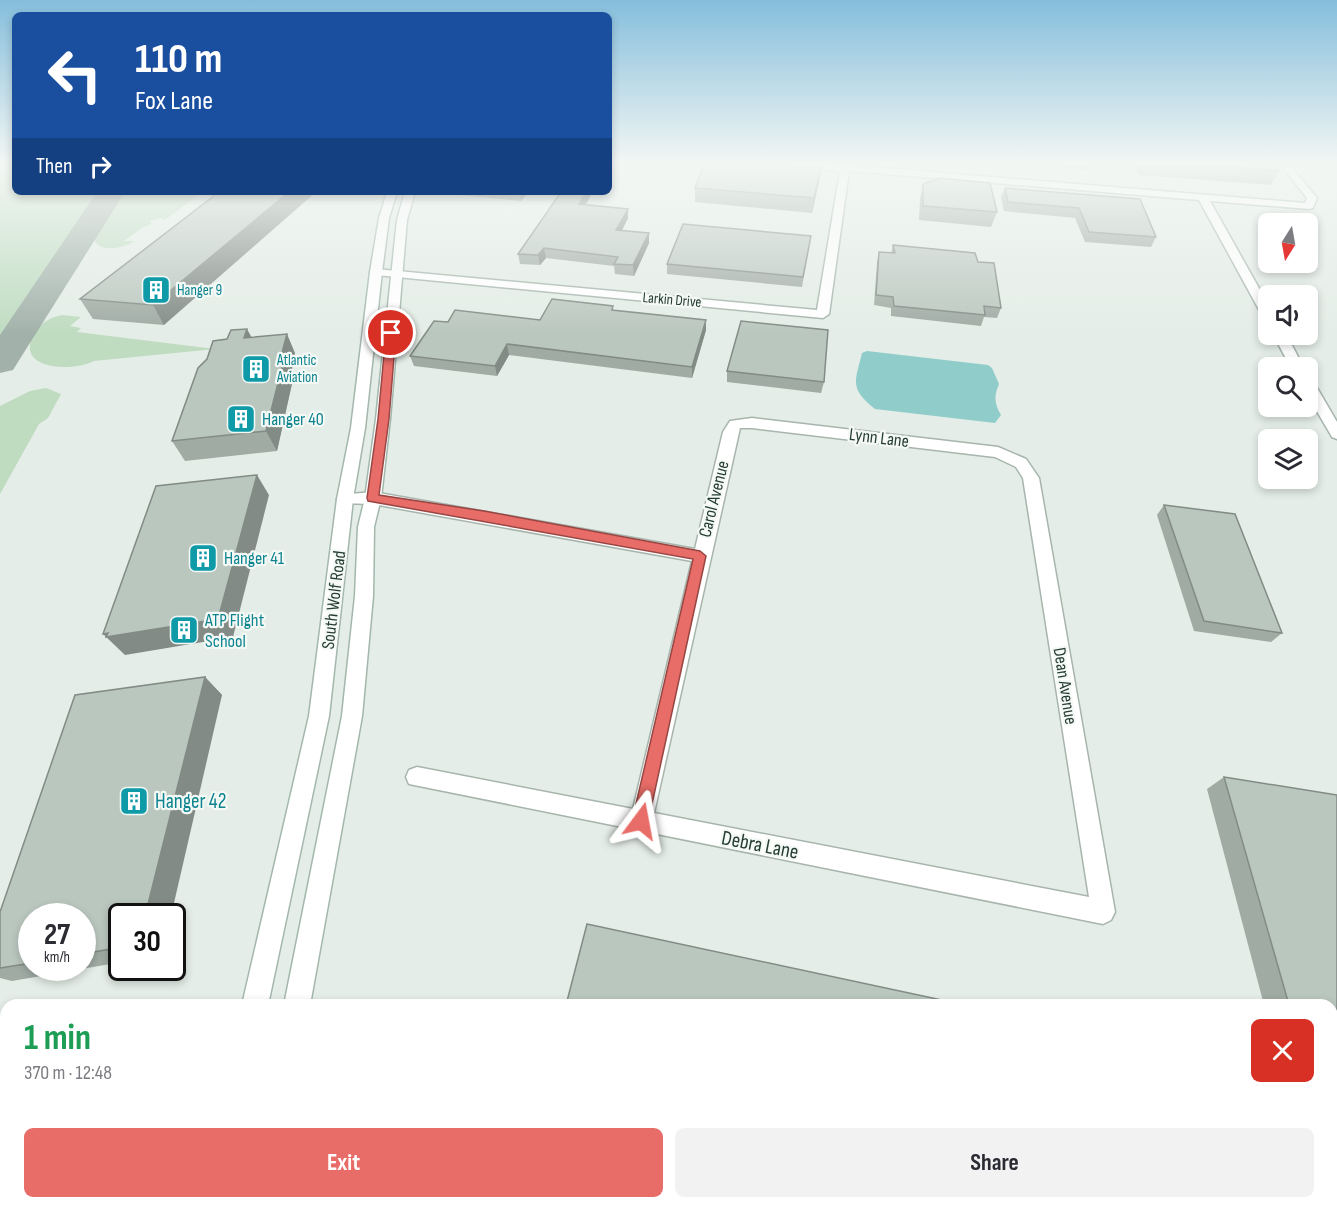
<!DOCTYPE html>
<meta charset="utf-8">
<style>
:root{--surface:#fff;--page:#f2f2f3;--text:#2b2b33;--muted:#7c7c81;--accent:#e86c67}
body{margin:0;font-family:"Sofia Sans Condensed",sans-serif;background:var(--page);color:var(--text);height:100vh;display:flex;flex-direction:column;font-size:22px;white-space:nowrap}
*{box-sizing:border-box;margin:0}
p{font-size:20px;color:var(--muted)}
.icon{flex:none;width:33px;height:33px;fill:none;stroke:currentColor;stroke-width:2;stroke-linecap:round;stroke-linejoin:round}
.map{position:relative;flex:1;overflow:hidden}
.details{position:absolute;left:0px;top:999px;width:1338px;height:210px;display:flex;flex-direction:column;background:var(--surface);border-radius:18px 18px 0 0;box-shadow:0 3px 9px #0003}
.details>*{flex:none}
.top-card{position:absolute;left:12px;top:12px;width:600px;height:183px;border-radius:9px;box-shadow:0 3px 9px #0003;background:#1a4fa0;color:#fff;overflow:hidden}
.needle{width:39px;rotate:191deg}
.fabs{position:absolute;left:1258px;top:213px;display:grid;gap:12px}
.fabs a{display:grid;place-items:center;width:60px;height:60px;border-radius:9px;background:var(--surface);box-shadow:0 3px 9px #0003;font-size:30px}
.speed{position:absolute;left:18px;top:903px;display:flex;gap:12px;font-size:30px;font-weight:700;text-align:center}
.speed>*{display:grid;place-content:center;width:78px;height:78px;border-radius:50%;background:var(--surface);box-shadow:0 3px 9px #0003;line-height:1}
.speed small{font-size:15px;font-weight:400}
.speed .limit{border:3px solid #111;border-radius:9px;background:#fff;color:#111}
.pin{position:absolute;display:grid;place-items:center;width:51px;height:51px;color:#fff;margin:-26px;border:3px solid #fff;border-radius:50%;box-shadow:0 2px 6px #0007}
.me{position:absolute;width:66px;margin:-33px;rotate:13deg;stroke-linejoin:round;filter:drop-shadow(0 0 4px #0008)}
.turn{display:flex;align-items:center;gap:21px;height:126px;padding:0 24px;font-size:27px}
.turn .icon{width:78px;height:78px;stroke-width:2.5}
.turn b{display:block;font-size:42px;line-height:51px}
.then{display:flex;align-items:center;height:57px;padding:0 24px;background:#0003;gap:12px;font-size:22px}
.round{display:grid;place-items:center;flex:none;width:63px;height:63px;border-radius:9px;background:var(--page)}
.overview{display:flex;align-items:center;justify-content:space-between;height:102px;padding:0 24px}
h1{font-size:36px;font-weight:700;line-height:45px;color:#1e9e55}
.button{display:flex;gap:12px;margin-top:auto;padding:12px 24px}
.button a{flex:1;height:69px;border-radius:9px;background:var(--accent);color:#fff;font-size:24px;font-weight:700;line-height:69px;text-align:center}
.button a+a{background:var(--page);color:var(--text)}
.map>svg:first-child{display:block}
.green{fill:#bfdcc1}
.water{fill:#90cdca}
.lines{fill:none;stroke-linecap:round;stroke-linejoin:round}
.taxiway{fill:#a2b2aa;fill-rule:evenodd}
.street-casing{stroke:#a7b5ad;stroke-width:3}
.secondary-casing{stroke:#a3b7ad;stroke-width:3}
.street{fill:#fff;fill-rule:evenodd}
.secondary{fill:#fff;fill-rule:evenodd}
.wall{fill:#a0aba4;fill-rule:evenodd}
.shaded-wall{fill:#828b86}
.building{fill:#bac7bf;stroke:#828b86;stroke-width:1.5}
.route{fill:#e86c67;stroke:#974643;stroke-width:1.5}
.labels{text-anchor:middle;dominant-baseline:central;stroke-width:4.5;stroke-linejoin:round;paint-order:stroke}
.far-culture-label{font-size:15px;fill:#0d838f;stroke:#f5f9f6;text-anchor:start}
.far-street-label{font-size:15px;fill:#253d32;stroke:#f5f9f6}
.culture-label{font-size:18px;fill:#0d838f;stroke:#f5f9f6;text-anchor:start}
.street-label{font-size:18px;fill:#253d32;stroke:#f5f9f6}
.near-culture-label{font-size:21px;fill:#0d838f;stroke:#f5f9f6;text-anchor:start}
.near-street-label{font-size:21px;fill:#253d32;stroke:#f5f9f6}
</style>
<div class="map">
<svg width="1337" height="1209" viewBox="0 0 1337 1209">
<rect width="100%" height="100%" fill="#e4ede7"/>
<g class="green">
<polygon points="0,164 15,164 15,192 100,192 0,341"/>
<path d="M124,192H202L165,220L161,218L150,221L152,224L142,228L124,241H135C124,248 99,254 94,239Z"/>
<path d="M62,315L81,317L70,326L81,328L77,332L215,349L94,361C72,373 10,369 36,331C43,321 50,318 62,315Z"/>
<polygon points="46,388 61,394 48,418 39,424 0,494 0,406 30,391"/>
</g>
<path class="water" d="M867,351L988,365L992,368L999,384C994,396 994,403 1001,415L995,423L875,409C849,388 855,382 862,353Z"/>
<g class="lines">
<polygon class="taxiway" points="97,192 125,192 18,362 13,370 0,373 0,335"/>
<g class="street-casing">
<g id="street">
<polygon points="790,164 834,164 1305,203 1307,198 1280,164 1289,164 1317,198 1313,208 1309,209 1210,201 1269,306 1269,321 1263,317 1199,200 849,171 829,314 823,318 376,275 370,272 376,269 817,310 840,171 794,167"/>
<polygon points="1273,334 1286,334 1304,368 1291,368"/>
<polygon points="1308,380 1313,381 1337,422 1337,439 1332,437 1308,396"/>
<path d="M752,418L998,447L1026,459L1039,478L1115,912L1111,920L1103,924L409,784L406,777L409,770L417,767L633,809L692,561L373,504L339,503L337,499L339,495L373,492L695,549L723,432L730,421ZM740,428H752L995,457L1016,467L1023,478L1089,897L654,813Z"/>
</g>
</g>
<g class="secondary-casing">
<g id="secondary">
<polygon points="387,192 397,192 389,218 382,272 365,428 353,499 329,716 268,1005 242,1005 309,716 337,499 351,428 370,272 379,218"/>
<polygon points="405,192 415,192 407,220 390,419 381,498 374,527 373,596 362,716 310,1005 284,1005 342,716 355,596 358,527 365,498 376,419 397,220"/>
<polygon points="177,1203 207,1203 205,1209 175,1209"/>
<polygon points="226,1203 256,1203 254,1209 224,1209"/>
</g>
</g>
<use href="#street" class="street"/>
<use href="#secondary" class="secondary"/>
</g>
<g class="wall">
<polygon points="1022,164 1089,164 1086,170"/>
<polygon points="1134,164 1274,164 1279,171 1271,185 1138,175"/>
<polygon points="821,168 812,213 695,202 695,188"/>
<polygon points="923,184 997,212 991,227 919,220 920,198"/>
<polygon points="1005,188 1140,199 1156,237 1151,247 1085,242 1075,218 1004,211 1001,197"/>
<polygon points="219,192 164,325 93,319 80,299"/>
<polygon points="449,192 528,192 521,201 450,194"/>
<polygon points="593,192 585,204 628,218 622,230 649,243 634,276 615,274 614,266 546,258 540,265 520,264 518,254"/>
<polygon points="811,236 802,287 667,274 667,264"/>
<polygon points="893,245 978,262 1001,308 997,318 984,317 981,326 891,316 891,308 874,305 877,262 879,252 891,253"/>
<polygon points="614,310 706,330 692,378 509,355 497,376 414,366 410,356 448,322 540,320"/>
<polygon points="247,329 251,337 295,353 291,374 293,379 277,451 185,461 172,441 227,339"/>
<polygon points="727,371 824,382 821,393 727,382"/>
<polygon points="1164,505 1282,633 1271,642 1194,631 1157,515"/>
<path d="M205,677L222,695L122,916V962L12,981L0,978V912ZM32,916H82V968H32Z"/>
<polygon points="1224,777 1337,795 1337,1209 1319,1209 1317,1203 1332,1203 1332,1005 1264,1005 1207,789"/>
</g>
<g class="shaded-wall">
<polygon points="821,168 819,182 812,213 814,198"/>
<polygon points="289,192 316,192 164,325 153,305"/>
<polygon points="520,192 528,192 521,201"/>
<polygon points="586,192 593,192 580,214 579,204"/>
<polygon points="628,209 628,218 617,240 616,230"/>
<polygon points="649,233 649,243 634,276 633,265"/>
<polygon points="544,248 546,258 540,265 538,255"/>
<polygon points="706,320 706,330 692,378 692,367"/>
<polygon points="247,329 257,348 244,338"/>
<polygon points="287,334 295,353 291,374 293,379 277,451 266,431 280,360"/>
<polygon points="507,344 509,355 497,376 495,366"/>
<polygon points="257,475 269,495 233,637 125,655 103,634"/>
<polygon points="205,677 222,695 171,916 145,916"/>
<polygon points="38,1203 73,1203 72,1209 37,1209"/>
</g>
<g class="building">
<polygon points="704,164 774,164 821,168 814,198 695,188"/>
<polygon points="1197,164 1274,164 1279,171"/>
<polygon points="940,178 990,183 997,212 923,206 923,184"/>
<polygon points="1005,188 1140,199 1156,237 1089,232 1079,208 1008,202"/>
<polygon points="219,192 289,192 153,305 80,299"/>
<polygon points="561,192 586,192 579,204 628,209 616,230 649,233 633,265 614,264 618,257 544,248 538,255 518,254"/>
<polygon points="683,224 811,236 803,277 667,264"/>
<polygon points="893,245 975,253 978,262 994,263 1001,308 984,306 985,315 894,306 893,297 876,295 879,252 895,253"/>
<polygon points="552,299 613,306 612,310 706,320 692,367 507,344 495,366 410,356 434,321 448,322 455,310 540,320"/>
<polygon points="741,321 828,330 824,382 727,371"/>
<polygon points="247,329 244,338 287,334 280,360 284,359 266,431 172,441 198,368 207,359 213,341 227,339 231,330"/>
<polygon points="257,475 218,619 106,637 108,633 103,634 156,486"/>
<polygon points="1164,505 1235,514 1282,633 1204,621"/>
<polygon points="205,677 145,916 122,916 122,947 82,954 82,916 32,916 32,963 0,968 0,912 75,695"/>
<polygon points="1224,777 1337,795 1337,1173 1332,1156 1332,1005 1289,1005"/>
<polygon points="587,924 965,1005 566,1005"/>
<polygon points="6,1070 6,1203 38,1203 37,1209 0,1209 0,1071"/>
<polygon points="516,1203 986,1203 986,1209 514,1209"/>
</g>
<linearGradient id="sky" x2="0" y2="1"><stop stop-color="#85bedc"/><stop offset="0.49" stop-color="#f3f7f4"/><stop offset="1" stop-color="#f3f7f4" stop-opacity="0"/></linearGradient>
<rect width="1337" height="334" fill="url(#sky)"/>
<polygon class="route" points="391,330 396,333 389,419 379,495 484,511 700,551 706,556 647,827 641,829 635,827 632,821 693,559 368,501 367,498 378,419 386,333"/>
<defs>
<g id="building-square" transform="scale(1.5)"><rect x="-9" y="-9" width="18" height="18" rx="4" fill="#0f9aa8" stroke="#f5f9f6"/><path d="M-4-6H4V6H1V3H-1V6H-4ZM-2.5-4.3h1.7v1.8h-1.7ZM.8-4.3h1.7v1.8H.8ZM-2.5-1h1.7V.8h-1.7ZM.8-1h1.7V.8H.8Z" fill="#fff"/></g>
</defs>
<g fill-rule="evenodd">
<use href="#building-square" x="156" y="290"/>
<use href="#building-square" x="256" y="369"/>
<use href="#building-square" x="241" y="419"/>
<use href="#building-square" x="203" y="558"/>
<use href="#building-square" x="184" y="630"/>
<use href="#building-square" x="134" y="801"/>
</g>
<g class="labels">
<g class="far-culture-label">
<text x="177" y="290">Hanger 9</text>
<text x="277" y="360">Atlantic<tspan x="277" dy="17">Aviation</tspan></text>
</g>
<g class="far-street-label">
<text transform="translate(672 300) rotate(5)">Larkin Drive</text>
</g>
<g class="culture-label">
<text x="262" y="419">Hanger 40</text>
<text x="224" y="558">Hanger 41</text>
<text x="205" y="620">ATP Flight<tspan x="205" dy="21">School</tspan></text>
</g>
<g class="street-label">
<text transform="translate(879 438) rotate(7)">Lynn Lane</text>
<text transform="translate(714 499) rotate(-76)">Carol Avenue</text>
<text transform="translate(334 600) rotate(-83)">South Wolf Road</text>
<text transform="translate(1065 686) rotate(81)">Dean Avenue</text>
</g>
<g class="near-culture-label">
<text x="155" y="801">Hanger 42</text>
</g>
<g class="near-street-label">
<text transform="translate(760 845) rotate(11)">Debra Lane</text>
</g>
</g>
</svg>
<div class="fabs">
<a><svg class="needle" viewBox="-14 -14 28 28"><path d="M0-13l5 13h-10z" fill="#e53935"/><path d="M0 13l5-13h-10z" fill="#7c7c81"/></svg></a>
<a><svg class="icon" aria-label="sound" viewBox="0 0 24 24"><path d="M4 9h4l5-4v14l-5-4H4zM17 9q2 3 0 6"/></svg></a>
<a><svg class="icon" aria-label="search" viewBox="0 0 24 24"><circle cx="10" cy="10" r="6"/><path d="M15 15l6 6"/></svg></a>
<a><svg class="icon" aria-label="layers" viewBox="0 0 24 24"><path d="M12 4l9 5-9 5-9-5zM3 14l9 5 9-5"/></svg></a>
</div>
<div class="speed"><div>27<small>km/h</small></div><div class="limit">30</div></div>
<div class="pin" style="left:391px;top:333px;background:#d93025"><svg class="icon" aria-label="arrive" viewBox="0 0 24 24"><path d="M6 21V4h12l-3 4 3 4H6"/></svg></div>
<svg class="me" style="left:641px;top:821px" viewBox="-20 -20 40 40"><path d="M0-17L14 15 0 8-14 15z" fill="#e86c67" stroke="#fff" stroke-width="4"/></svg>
<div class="top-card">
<div class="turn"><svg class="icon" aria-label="left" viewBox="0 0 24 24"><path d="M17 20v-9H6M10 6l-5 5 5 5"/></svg><div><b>110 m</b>Fox Lane</div></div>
<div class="then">Then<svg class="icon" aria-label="right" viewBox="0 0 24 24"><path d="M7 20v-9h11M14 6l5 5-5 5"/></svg></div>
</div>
<section class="details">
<div class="overview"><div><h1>1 min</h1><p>370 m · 12:48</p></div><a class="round" style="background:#d93025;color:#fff"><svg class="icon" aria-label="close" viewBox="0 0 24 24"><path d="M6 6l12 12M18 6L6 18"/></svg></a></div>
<div class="button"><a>Exit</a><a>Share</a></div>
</section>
</div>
